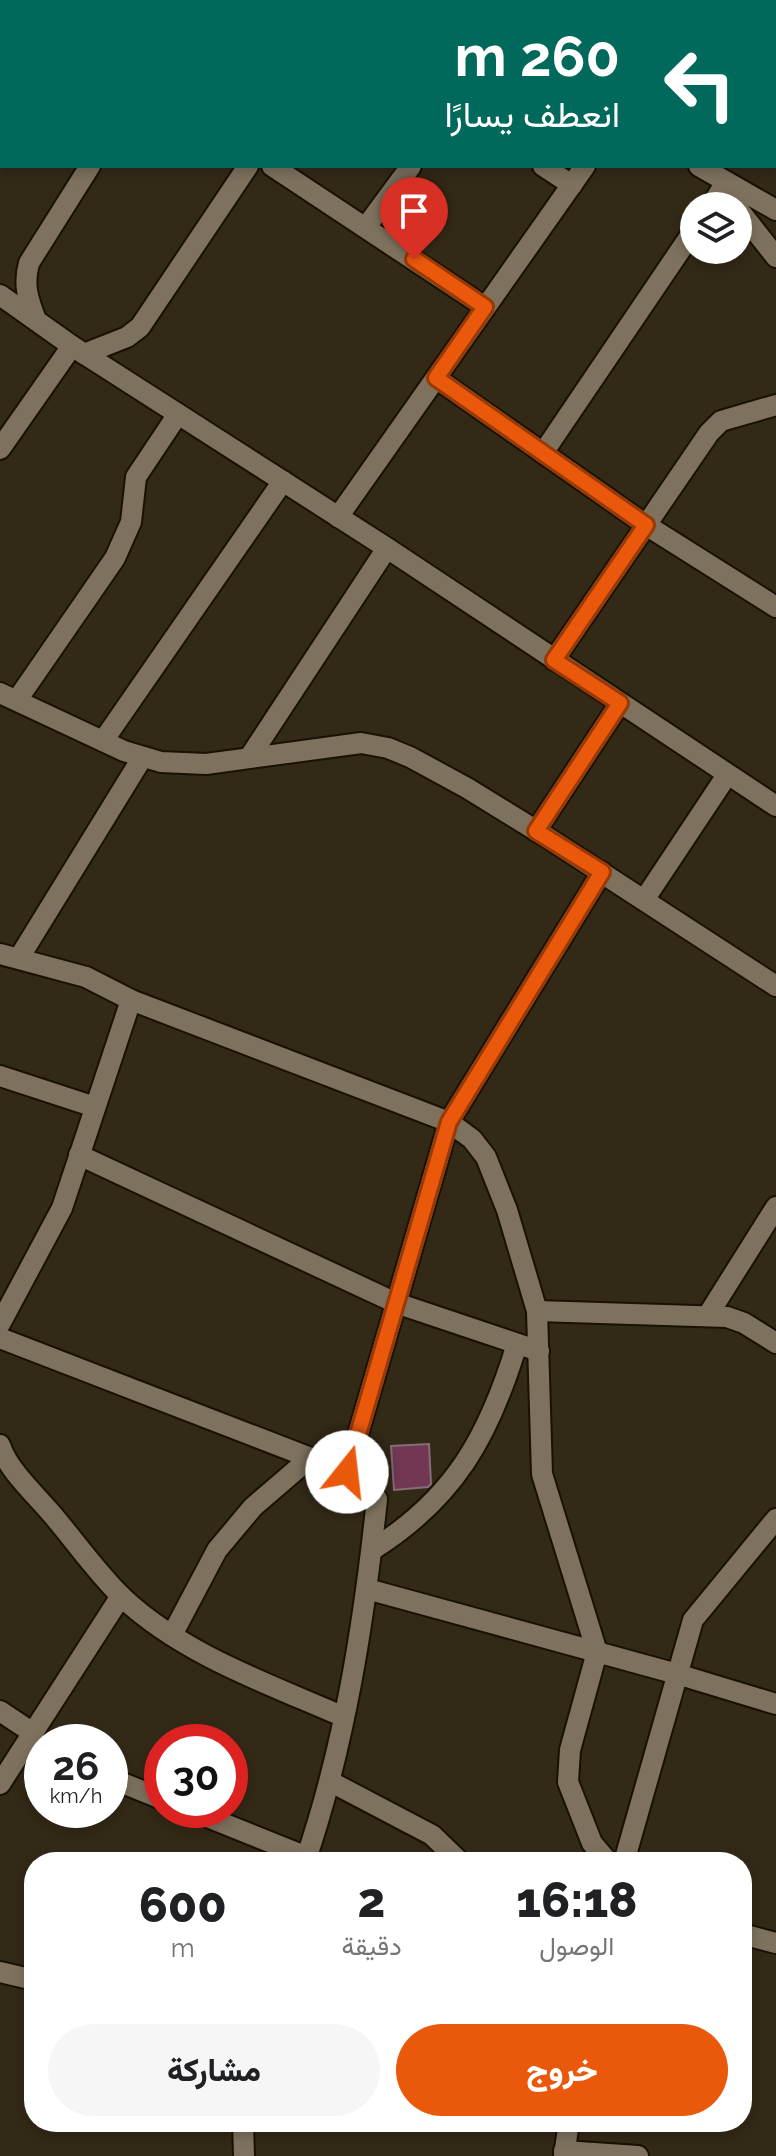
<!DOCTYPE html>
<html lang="ar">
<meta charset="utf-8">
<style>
:root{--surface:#fff;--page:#f6f6f6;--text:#202124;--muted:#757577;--accent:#ea580c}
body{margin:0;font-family:Raleway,Vazirmatn,sans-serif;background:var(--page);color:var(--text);direction:rtl;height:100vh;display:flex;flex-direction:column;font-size:30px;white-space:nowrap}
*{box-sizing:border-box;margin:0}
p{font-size:26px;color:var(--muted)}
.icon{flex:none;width:44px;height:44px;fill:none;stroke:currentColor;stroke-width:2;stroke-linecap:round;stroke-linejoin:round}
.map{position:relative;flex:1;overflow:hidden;direction:ltr}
.details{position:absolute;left:24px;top:1852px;width:728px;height:280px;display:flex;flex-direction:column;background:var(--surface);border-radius:32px;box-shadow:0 4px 12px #0003;direction:rtl}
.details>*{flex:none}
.hud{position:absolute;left:0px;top:0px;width:776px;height:168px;box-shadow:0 4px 12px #0003;direction:rtl;background:#00695c;color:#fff;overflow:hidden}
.tools{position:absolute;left:680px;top:192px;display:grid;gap:16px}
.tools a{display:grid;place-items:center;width:72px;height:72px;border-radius:50%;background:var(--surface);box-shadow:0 4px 12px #0003;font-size:40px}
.speed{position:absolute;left:24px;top:1724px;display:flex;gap:16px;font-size:40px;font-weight:700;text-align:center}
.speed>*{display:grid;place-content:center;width:104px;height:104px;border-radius:50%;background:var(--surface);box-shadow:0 4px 12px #0003;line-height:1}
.speed small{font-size:20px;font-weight:400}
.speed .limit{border:12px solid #d22;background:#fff;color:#111}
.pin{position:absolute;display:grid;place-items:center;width:68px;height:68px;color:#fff;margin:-82px -34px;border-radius:50% 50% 50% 0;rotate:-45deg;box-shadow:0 0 8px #0007}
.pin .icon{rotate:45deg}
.me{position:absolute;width:88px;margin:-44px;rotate:16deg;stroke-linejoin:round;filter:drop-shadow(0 0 6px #0008)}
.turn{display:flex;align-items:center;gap:28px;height:168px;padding:0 24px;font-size:36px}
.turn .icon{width:104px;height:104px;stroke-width:2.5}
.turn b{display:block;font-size:56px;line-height:68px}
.eta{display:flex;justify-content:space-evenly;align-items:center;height:136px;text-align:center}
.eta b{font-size:48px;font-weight:800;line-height:56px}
.cta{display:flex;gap:16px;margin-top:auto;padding:16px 24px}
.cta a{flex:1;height:92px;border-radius:48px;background:var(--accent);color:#fff;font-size:32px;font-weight:800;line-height:92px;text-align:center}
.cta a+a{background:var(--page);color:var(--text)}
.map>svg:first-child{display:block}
.building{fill:#713753;stroke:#856e77;stroke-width:2}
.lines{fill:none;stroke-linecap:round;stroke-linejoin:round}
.minor-casing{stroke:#1a1103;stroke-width:24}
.minor{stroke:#7e725e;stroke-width:20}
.route-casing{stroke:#983908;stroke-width:20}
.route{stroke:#ea580c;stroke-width:14}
</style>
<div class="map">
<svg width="776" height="2156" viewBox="0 0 776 2156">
<rect width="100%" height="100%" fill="#332917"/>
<polygon class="building" points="429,1444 431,1484 428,1487 394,1490 391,1446"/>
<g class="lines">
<g class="minor-casing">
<g id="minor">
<polyline points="32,0 35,2"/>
<polyline points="407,0 410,2"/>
<polyline points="158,2 159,0"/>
<polyline points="353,2 355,0"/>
<polyline points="477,2 478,0"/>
<polyline points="639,2 640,0"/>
<polyline points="0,72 2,69"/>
<polyline points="272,166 485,307"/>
<polyline points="543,166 572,185"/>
<polyline points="699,166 776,210"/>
<polyline points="711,206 721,190"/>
<polyline points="738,209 776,257"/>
<polyline points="366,227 411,166"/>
<polyline points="0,295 72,346 387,548 776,806"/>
<path d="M36,320C28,299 23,285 29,263L90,166"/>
<polyline points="84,354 127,337 140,327 248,166"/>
<polyline points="436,378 646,525 776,607"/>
<polyline points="0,449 72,346"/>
<polyline points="543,453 694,230"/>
<polyline points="338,517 585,166"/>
<polyline points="554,660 709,433 721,421 776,405"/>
<polyline points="0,693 124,751 161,762 206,764 361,743 388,748 410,757 467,788 545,836 776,986"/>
<polyline points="17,700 115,558 131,522 136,477 178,414"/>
<polyline points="103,741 283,481"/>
<polyline points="249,758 387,548"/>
<polyline points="536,831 620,703"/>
<polyline points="644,900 727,775"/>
<polyline points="0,954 86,977 131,1000 449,1122 472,1139 486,1157 507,1210 537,1311 542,1474 597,1652 570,1750 568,1782 592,1843 608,1862"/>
<polyline points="19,958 142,758"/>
<polyline points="0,1076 95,1107"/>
<polyline points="79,1155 396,1303 539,1351"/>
<polyline points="537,1311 727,1317 744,1323 776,1343"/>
<polyline points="708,1315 776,1207"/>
<polyline points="0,1324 62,1208 131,1000"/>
<path d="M0,1338L347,1472L363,1479L377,1499C364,1622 345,1745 305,1862"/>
<path d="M0,1445C8,1470 34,1493 51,1513C75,1541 97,1573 123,1598C184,1655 269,1684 344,1717"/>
<polyline points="347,1472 449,1122 602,872"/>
<path d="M372,1550C455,1498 489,1436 517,1344"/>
<polyline points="367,1589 677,1674 776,1704"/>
<polyline points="172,1635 217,1550 253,1507 310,1458"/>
<polyline points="0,1711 33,1733"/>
<polyline points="110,1778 162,1799"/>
<polyline points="331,1782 432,1835 460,1862"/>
<polyline points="0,1784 121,1596"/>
<polyline points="190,1810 307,1857"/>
<polyline points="624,1862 693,1620 776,1519"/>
<polyline points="742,1934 776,1943"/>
<polyline points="0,1972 34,1980"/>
<polyline points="243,2122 244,2156"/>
<polyline points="564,2151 638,2156"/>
<polyline points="564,2156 569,2122"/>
</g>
</g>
<use href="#minor" class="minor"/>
</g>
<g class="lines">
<g class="route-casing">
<polyline id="route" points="347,1472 449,1122 602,872 536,831 620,703 554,660 646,525 436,378 485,307 414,259"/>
</g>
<use href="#route" class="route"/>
</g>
</svg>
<div class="tools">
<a><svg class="icon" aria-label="layers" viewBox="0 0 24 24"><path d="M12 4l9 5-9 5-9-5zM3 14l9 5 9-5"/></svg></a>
</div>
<div class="speed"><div>26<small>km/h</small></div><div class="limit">30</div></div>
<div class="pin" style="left:414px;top:259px;background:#d93025"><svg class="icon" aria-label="arrive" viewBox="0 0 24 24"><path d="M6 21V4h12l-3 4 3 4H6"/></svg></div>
<svg class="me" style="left:347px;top:1472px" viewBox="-20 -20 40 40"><circle r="19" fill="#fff"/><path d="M0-13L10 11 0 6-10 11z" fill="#ea580c"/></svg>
<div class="hud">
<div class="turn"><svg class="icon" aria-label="left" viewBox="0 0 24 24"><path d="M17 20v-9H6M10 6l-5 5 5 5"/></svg><div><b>260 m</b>انعطف يسارًا</div></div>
</div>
<section class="details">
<div class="eta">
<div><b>16:18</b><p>الوصول</p></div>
<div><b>2</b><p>دقيقة</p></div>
<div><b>600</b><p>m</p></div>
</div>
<div class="cta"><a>خروج</a><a>مشاركة</a></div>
</section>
</div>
